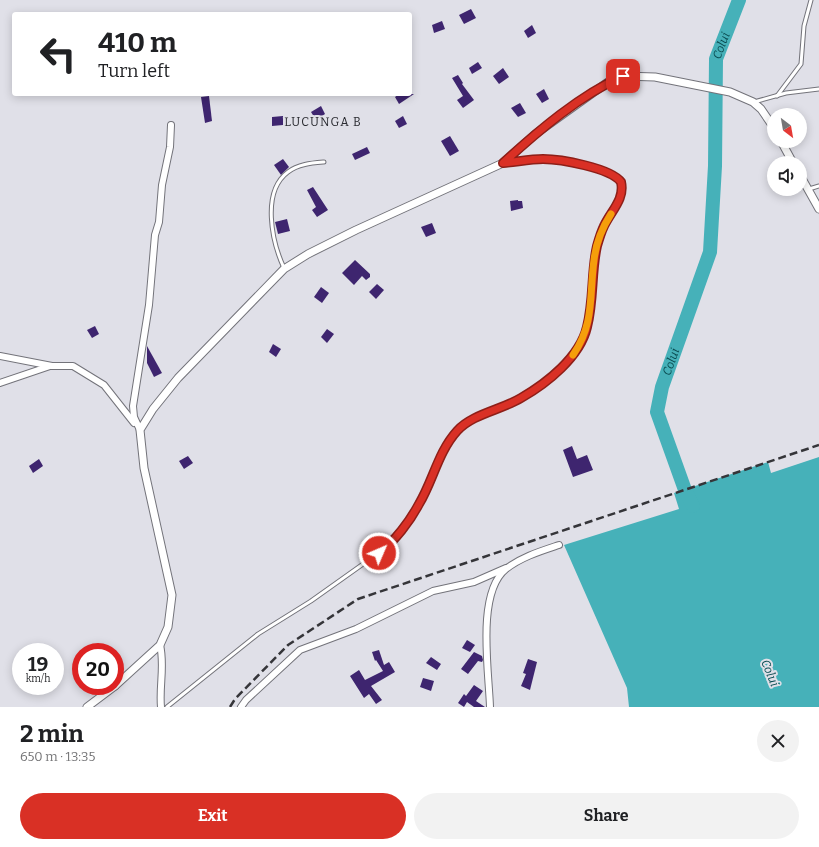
<!DOCTYPE html>
<meta charset="utf-8">
<style>
:root{--surface:#fff;--page:#f2f2f2;--text:#202124;--muted:#757577;--accent:#d93025}
body{margin:0;font-family:Bitter,serif;background:var(--page);color:var(--text);height:100vh;display:flex;flex-direction:column;font-size:15px;white-space:nowrap}
*{box-sizing:border-box;margin:0}
p{font-size:13px;color:var(--muted)}
.icon{flex:none;width:22px;height:22px;fill:none;stroke:currentColor;stroke-width:2;stroke-linecap:round;stroke-linejoin:round}
.map{position:relative;height:707px;overflow:hidden}
.side{display:flex;flex-direction:column;background:var(--surface);flex:1}
.side>*{flex:none}
.banner{position:absolute;left:12px;top:12px;width:400px;height:84px;border-radius:4px;box-shadow:0 2px 10px #0003;background:#fff;color:var(--text);overflow:hidden}
.needle{width:26px;rotate:149deg}
.fabs{position:absolute;left:767px;top:108px;display:grid;gap:8px}
.fabs a{display:grid;place-items:center;width:40px;height:40px;border-radius:50%;background:var(--surface);box-shadow:0 2px 10px #0003;font-size:20px}
.speed{position:absolute;left:12px;top:643px;display:flex;gap:8px;font-size:20px;font-weight:700;text-align:center}
.speed>*{display:grid;place-content:center;width:52px;height:52px;border-radius:50%;background:var(--surface);box-shadow:0 2px 10px #0003;line-height:1}
.speed small{font-size:10px;font-weight:400}
.speed .limit{border:6px solid #d22;background:#fff;color:#111}
.pin{position:absolute;display:grid;place-items:center;width:34px;height:34px;color:#fff;margin:-17px;border-radius:8px;box-shadow:0 2px 6px #0006}
.me{position:absolute;width:44px;margin:-22px;rotate:45deg;stroke-linejoin:round;filter:drop-shadow(0 0 3px #0008)}
.turn{display:flex;align-items:center;gap:14px;height:84px;padding:0 20px;font-size:18px}
.turn .icon{width:52px;height:52px;stroke-width:2.5}
.turn b{display:block;font-size:28px;line-height:34px}
.round{display:grid;place-items:center;flex:none;width:42px;height:42px;border-radius:21px;background:var(--page)}
.summary{display:flex;align-items:center;justify-content:space-between;height:68px;padding:0 20px}
h1{font-size:24px;font-weight:700;line-height:30px}
.primary-button{display:flex;gap:8px;margin-top:auto;padding:8px 20px}
.primary-button a{flex:1;height:46px;border-radius:24px;background:var(--accent);color:#fff;font-size:16px;font-weight:700;line-height:46px;text-align:center}
.primary-button a+a{background:var(--page);color:var(--text)}
.map>svg:first-child{display:block}
.water{fill:#46b1b9}
.lines{fill:none;stroke-linecap:round;stroke-linejoin:round}
.river{stroke:#46b1b9;stroke-width:14}
.building{fill:#3e256f}
.service-casing{stroke:#73737a;stroke-width:5}
.minor-casing{stroke:#73737a;stroke-width:8}
.tertiary-casing{stroke:#73737a;stroke-width:9}
.service{stroke:#fff;stroke-width:3}
.minor{stroke:#fff;stroke-width:6}
.tertiary{stroke:#fff;stroke-width:7}
.rail{stroke:#353539;stroke-width:2.5;stroke-dasharray:8 4;stroke-linecap:butt}
.route-casing{stroke:#8d1f18;stroke-width:10}
.route{stroke:#d93025;stroke-width:7}
.slow{stroke:#f59e0b;stroke-width:7}
.labels{text-anchor:middle;dominant-baseline:central;stroke-width:4;stroke-linejoin:round;paint-order:stroke}
.water-label{font-size:12px;font-style:italic;fill:#0a4b50;stroke:#e0e0e8}
.neighbourhood-label{font-size:12px;letter-spacing:1px;fill:#2a2b31;stroke:#e0e0e8}
</style>
<div class="map">
<svg width="819" height="707" viewBox="0 0 819 707">
<rect width="100%" height="100%" fill="#e0e0e8"/>
<polygon class="water" points="819,457 819,707 629,707 627,688 564,545 679,509 674,493 768,462 771,473"/>
<g class="lines">
<path class="river" id="s1" d="M693,506L685,490L657,412L662,387L710,252L715,166L716,59L739,0"/>
</g>
<g class="building">
<polygon points="471,9 476,18 464,24 459,15"/>
<polygon points="442,21 445,29 434,33 432,25"/>
<polygon points="532,25 536,33 528,38 524,31"/>
<polygon points="478,62 482,68 472,74 469,68"/>
<polygon points="503,68 509,77 499,84 493,76"/>
<polygon points="458,75 463,83 462,84 474,100 463,108 457,100 463,96 452,78"/>
<polygon points="544,89 549,99 542,103 536,94"/>
<polygon points="399,94 414,94 399,104 395,97"/>
<polygon points="209,96 212,121 205,123 201,97"/>
<polygon points="520,103 526,113 518,117 511,108"/>
<polygon points="321,106 325,114 316,120 311,112"/>
<polygon points="283,116 283,125 272,126 272,117"/>
<polygon points="403,116 407,124 399,128 395,121"/>
<polygon points="450,136 459,151 450,156 441,141"/>
<polygon points="367,147 370,153 355,160 352,154"/>
<polygon points="283,159 289,167 281,175 274,165"/>
<polygon points="313,187 328,210 317,217 312,210 316,207 307,190"/>
<polygon points="518,200 518,201 522,201 523,208 511,211 510,201"/>
<polygon points="287,219 290,231 278,234 275,222"/>
<polygon points="432,223 436,233 426,237 421,227"/>
<polygon points="355,260 370,274 370,277 366,280 362,276 354,285 342,273"/>
<polygon points="377,284 384,290 376,299 369,292"/>
<polygon points="321,287 329,293 322,303 314,297"/>
<polygon points="95,326 99,334 92,338 87,330"/>
<polygon points="327,329 334,334 327,343 321,337"/>
<polygon points="273,344 281,349 276,357 269,352"/>
<polygon points="147,346 162,373 154,377 147,363"/>
<polygon points="572,446 577,459 587,455 593,470 573,477 563,450"/>
<polygon points="188,456 193,463 184,469 179,461"/>
<polygon points="39,459 43,466 33,473 29,466"/>
<polygon points="467,640 475,645 470,652 462,648"/>
<polygon points="379,650 384,665 389,662 395,672 371,686 382,700 376,704 369,694 364,698 350,676 359,670 365,680 383,671 376,660 375,661 372,652"/>
<polygon points="474,652 482,656 483,660 482,662 478,661 468,674 461,669"/>
<polygon points="431,657 441,664 437,670 426,663"/>
<polygon points="528,659 537,662 530,690 521,686 526,674 523,673"/>
<polygon points="423,678 434,681 431,691 420,687"/>
<polygon points="474,685 483,691 476,701 485,707 474,707 467,702 464,707 458,703 464,694 466,696"/>
</g>
<g class="lines">
<g class="service-casing">
<g id="service">
<polyline points="777,96 801,64 804,26 811,0"/>
<polyline points="754,102 786,93 819,89"/>
<polyline points="809,189 819,186"/>
<path d="M284,268C272,242 261,192 288,172C298,164 312,163 324,162"/>
<path d="M167,707L258,634L311,601L387,547L419,504L440,459L449,441L457,431L475,419L521,398L542,384L572,355L583,340L588,326L594,259L604,226L621,196V182C611,169 558,158 541,159C530,159 518,161 507,163"/>
</g>
</g>
<g class="minor-casing">
<g id="minor">
<polyline points="0,356 52,366 73,366 104,385 134,423"/>
<polyline points="0,383 50,366"/>
<polyline points="140,430 134,417 133,406 149,305 155,235 159,222 162,185 170,147 171,125"/>
<path d="M160,645C165,665 159,686 161,707"/>
<polyline points="241,707 246,700 300,650 356,629 433,591 474,582 506,568"/>
<path d="M490,707C489,672 476,593 506,569C521,557 541,551 559,545"/>
</g>
</g>
<g class="tertiary-casing">
<g id="tertiary">
<polyline points="781,141 793,163"/>
<polyline points="800,175 819,209"/>
<polyline points="115,686 160,645 168,627 172,595 144,468 140,430 153,409 178,378 284,269 308,254 356,230 503,163 534,135 608,82 623,76 655,77 730,92 753,102 761,109 774,128"/>
<polyline points="87,707 115,686"/>
</g>
</g>
<use href="#service" class="service"/>
<use href="#minor" class="minor"/>
<use href="#tertiary" class="tertiary"/>
<polyline class="rail" points="230,707 235,699 288,645 358,599 819,445"/>
</g>
<g class="lines">
<g class="route-casing">
<path id="route" d="M379,553C395,541 410,521 419,504C433,481 438,452 457,431C472,414 501,410 521,398C547,383 580,357 587,327C594,300 591,272 597,246C599,239 601,232 604,226C611,211 625,199 621,182C611,168 560,159 543,159C530,159 516,162 503,163C538,131 580,95 623,76"/>
</g>
<use href="#route" class="route"/>
<path class="slow" d="M573,355C595,323 589,296 594,260C596,243 602,228 611,214"/>
</g>
<g class="labels">
<g class="water-label">
<text stroke="none"><textPath href="#s1" startOffset="477">Colui</textPath></text>
<text stroke="none"><textPath href="#s1" startOffset="153">Colui</textPath></text>
<text transform="translate(770 673) rotate(68)">Colui</text>
</g>
<g class="neighbourhood-label">
<text x="323" y="122">LUCUNGA B</text>
</g>
</g>
</svg>
<div class="fabs">
<a><svg class="needle" viewBox="-14 -14 28 28"><path d="M0-13l5 13h-10z" fill="#e53935"/><path d="M0 13l5-13h-10z" fill="#757577"/></svg></a>
<a><svg class="icon" aria-label="sound" viewBox="0 0 24 24"><path d="M4 9h4l5-4v14l-5-4H4zM17 9q2 3 0 6"/></svg></a>
</div>
<div class="speed"><div>19<small>km/h</small></div><div class="limit">20</div></div>
<div class="pin" style="left:623px;top:76px;background:#d93025"><svg class="icon" aria-label="arrive" viewBox="0 0 24 24"><path d="M6 21V4h12l-3 4 3 4H6"/></svg></div>
<svg class="me" style="left:379px;top:553px" viewBox="-20 -20 40 40"><circle r="17" fill="#d93025" stroke="#fff" stroke-width="3"/><path d="M0-11L8 9 0 5-8 9z" fill="#fff"/></svg>
<div class="banner">
<div class="turn"><svg class="icon" aria-label="left" viewBox="0 0 24 24"><path d="M17 20v-9H6M10 6l-5 5 5 5"/></svg><div><b>410 m</b>Turn left</div></div>
</div>
</div>
<section class="side">
<div class="summary"><div><h1>2 min</h1><p>650 m · 13:35</p></div><a class="round"><svg class="icon" aria-label="close" viewBox="0 0 24 24"><path d="M6 6l12 12M18 6L6 18"/></svg></a></div>
<div class="primary-button"><a>Exit</a><a>Share</a></div>
</section>
